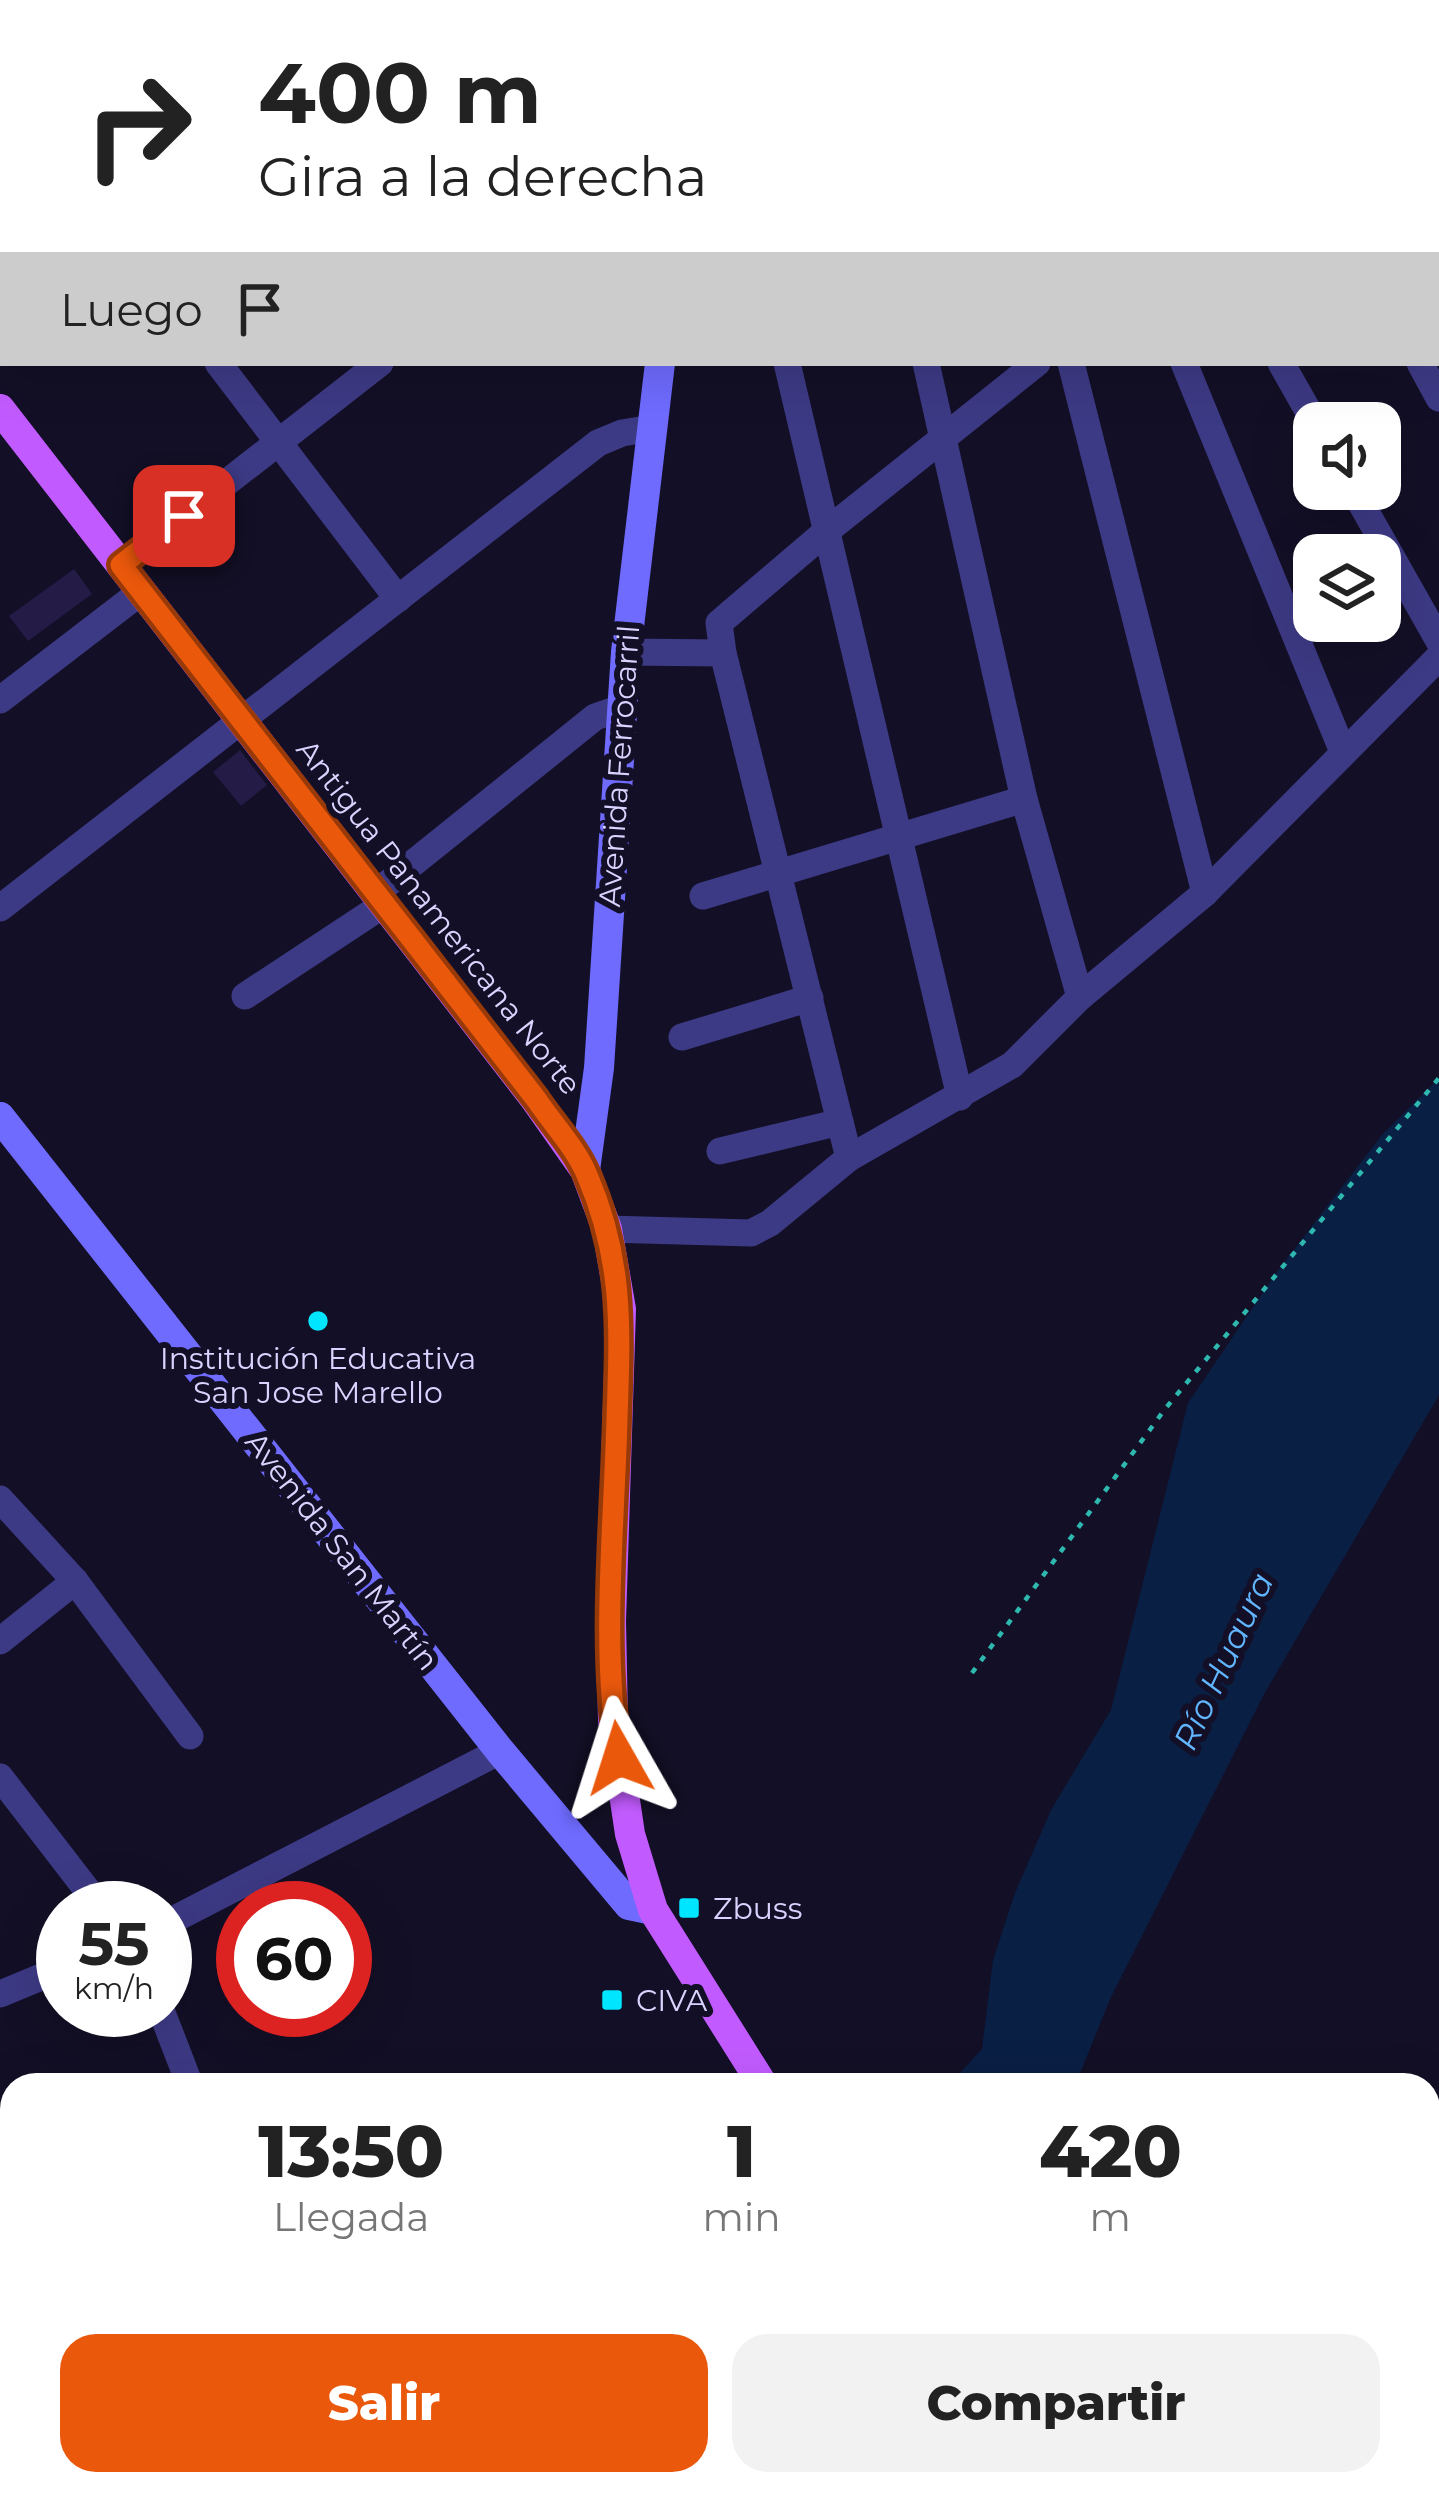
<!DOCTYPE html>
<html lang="es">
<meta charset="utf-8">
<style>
:root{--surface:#fff;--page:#f2f2f2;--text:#222;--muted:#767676;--accent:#ea580c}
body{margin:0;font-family:Montserrat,sans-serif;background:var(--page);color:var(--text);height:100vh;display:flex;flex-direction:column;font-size:45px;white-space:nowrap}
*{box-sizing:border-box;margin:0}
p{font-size:39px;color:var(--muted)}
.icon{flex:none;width:66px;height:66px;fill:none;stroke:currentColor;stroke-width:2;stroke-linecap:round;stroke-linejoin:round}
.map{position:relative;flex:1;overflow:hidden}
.drawer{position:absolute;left:0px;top:2073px;width:1440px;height:423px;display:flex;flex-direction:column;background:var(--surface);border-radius:36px 36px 0 0;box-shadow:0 12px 48px #0002}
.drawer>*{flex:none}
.banner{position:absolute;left:0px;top:0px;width:1440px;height:366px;box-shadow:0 12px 48px #0002;background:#fff;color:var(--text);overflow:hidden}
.controls{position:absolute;left:1293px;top:402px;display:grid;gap:24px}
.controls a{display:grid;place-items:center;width:108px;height:108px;border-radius:24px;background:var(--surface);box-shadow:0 12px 48px #0002;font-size:60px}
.speed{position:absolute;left:36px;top:1881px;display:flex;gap:24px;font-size:60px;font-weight:700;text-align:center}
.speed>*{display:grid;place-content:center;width:156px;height:156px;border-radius:50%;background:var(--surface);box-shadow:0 12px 48px #0002;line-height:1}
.speed small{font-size:30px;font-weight:400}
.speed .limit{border:18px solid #d22;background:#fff;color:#111}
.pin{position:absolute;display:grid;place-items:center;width:102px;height:102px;color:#fff;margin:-51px;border-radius:24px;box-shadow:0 6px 18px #0006}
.me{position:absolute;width:132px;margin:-66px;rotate:354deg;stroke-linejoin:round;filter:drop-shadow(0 0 9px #0008)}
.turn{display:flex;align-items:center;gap:42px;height:252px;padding:0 60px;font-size:54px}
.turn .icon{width:156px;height:156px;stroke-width:2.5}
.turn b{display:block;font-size:84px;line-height:102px}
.then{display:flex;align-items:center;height:114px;padding:0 60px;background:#0003;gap:24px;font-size:45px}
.eta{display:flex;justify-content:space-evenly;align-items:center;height:204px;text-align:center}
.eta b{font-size:72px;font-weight:800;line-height:84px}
.action{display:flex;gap:24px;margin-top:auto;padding:24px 60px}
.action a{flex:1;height:138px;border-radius:36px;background:var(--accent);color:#fff;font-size:48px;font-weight:800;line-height:138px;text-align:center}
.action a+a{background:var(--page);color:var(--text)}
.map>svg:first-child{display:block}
.water{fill:#0a1f44}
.building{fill:#241b47}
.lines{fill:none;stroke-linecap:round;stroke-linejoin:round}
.path{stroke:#2fb8b0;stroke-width:4.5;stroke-dasharray:6 9;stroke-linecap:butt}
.street{stroke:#3d3a85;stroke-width:27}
.secondary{stroke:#6f6bff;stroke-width:30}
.primary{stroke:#c25bff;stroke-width:30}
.route-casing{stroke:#983908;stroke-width:30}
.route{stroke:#ea580c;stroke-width:21}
.poi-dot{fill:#00e5ff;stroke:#130f26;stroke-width:4.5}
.labels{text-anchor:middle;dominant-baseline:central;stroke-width:12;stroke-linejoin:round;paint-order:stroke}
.street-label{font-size:30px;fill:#d9d4ff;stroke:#130f26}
.poi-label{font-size:30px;fill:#d9d4ff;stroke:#130f26;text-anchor:start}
.water-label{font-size:33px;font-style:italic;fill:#62b6ff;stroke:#130f26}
</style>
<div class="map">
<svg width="1439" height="2494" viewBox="0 0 1439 2494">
<rect width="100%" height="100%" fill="#130f26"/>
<polygon class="water" points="1439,1078 1439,1395 1263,1696 1110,1999 1081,2071 1067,2085 949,2085 982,2049 993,1960 1015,1893 1051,1810 1111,1710 1188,1403 1276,1273 1381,1136"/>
<g class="building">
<polygon points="74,569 92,594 28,641 9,616"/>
<polygon points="240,750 267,785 241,806 213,772"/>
</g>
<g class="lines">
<polyline class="path" points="972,1673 1165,1409 1439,1078"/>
<g class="street">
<polyline points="165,0 167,3"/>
<polyline points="386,0 388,3"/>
<polyline points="1039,0 1040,3"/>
<polyline points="1216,0 1217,3"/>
<polyline points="1391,0 1392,3"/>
<polyline points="43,3 47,0"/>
<polyline points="541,3 545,0"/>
<polyline points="906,3 908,0"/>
<polyline points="1138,3 1142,0"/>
<polyline points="1348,3 1354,0"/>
<polyline points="1437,31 1439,33"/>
<polyline points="0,36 3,34"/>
<polyline points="0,78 3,82"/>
<polyline points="1437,87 1439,91"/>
<polyline points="1437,285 1439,283"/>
<polyline points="218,363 398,599"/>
<polyline points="787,363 960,1097"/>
<polyline points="926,363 1024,799 1080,997"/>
<polyline points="1071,363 1205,893"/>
<polyline points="1184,363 1343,752"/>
<polyline points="1281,363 1315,423"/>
<polyline points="1420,363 1439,398"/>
<polyline points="1353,489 1439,641"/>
<polyline points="121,565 380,363"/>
<polyline points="626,652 723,653"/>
<polyline points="0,700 142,591"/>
<polyline points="376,893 595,717 621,708"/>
<polyline points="703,896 1024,799"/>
<polyline points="0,908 598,443 622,433 652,428"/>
<polyline points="245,996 383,905"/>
<polyline points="682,1037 810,998"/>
<polyline points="720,1151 840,1122"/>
<polyline points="849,1158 723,653 719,623 828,530 1037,363"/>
<polyline points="607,1229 751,1233 770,1223 849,1158 1012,1065 1080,997 1205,893 1439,657"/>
<polyline points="0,1499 75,1581 190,1736"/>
<polyline points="0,1641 75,1581"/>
<polyline points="0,1777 101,1908"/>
<polyline points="165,1924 500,1751"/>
<polyline points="0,1994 63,1968"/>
<polyline points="161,2010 190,2085"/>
<polyline points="0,2310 12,2301"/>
<polyline points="0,2468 19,2494"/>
<polyline points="456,2484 456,2494"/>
<polyline points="259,2494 264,2484"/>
<polyline points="628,2494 631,2484"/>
<polyline points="870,2494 880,2484"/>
</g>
<g class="secondary">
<polyline points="694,3 694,0"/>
<polyline points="0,1117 500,1751 629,1905 653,1910"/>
<polyline points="585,1170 599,1068 626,652 660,363"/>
<polyline points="959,2484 964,2494"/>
</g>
<g class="primary">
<polyline points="0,409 535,1099 585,1170 607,1229 621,1309 611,1621 613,1720 630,1834 653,1910 763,2085"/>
<polyline points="1076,2484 1086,2494"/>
</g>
</g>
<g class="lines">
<g class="route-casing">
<path id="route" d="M184,516L121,565L536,1099C552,1123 576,1148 587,1175C624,1261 620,1328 617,1419C614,1531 601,1647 619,1758"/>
</g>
<use href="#route" class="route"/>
</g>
<g class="poi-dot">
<circle cx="318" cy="1321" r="12"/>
<rect x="677" y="1896" width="24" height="24" rx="6"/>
<rect x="600" y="1988" width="24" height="24" rx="6"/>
</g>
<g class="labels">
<g class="street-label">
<text transform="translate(619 766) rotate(-86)">Avenida Ferrocarril</text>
<text transform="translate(439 917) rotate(52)">Antigua Panamericana Norte</text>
<text transform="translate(342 1551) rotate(52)">Avenida San Martín</text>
</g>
<g class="poi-label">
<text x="318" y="1358" text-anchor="middle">Institución Educativa<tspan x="318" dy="34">San Jose Marello</tspan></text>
<text x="713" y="1908">Zbuss</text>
<text x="636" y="2000">CIVA</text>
</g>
<g class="water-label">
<text transform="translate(1223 1661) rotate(-65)">Río Huaura</text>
</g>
</g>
</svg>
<div class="controls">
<a><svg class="icon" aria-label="sound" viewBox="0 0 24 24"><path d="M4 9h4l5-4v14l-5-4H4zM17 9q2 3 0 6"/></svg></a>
<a><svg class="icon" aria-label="layers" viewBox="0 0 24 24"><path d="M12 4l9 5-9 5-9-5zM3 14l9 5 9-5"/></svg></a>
</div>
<div class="speed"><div>55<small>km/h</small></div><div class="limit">60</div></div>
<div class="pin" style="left:184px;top:516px;background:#d93025"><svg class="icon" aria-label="arrive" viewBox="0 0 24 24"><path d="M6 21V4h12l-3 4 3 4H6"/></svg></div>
<svg class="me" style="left:619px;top:1758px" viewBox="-20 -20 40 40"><path d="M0-17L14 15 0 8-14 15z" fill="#ea580c" stroke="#fff" stroke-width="4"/></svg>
<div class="banner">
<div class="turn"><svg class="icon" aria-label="right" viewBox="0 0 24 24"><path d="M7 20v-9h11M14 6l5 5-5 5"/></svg><div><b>400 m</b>Gira a la derecha</div></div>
<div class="then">Luego<svg class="icon" aria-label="arrive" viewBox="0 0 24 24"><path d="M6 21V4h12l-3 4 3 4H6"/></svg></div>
</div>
<section class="drawer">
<div class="eta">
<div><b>13:50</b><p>Llegada</p></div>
<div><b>1</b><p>min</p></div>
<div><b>420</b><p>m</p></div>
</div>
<div class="action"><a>Salir</a><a>Compartir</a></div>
</section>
</div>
